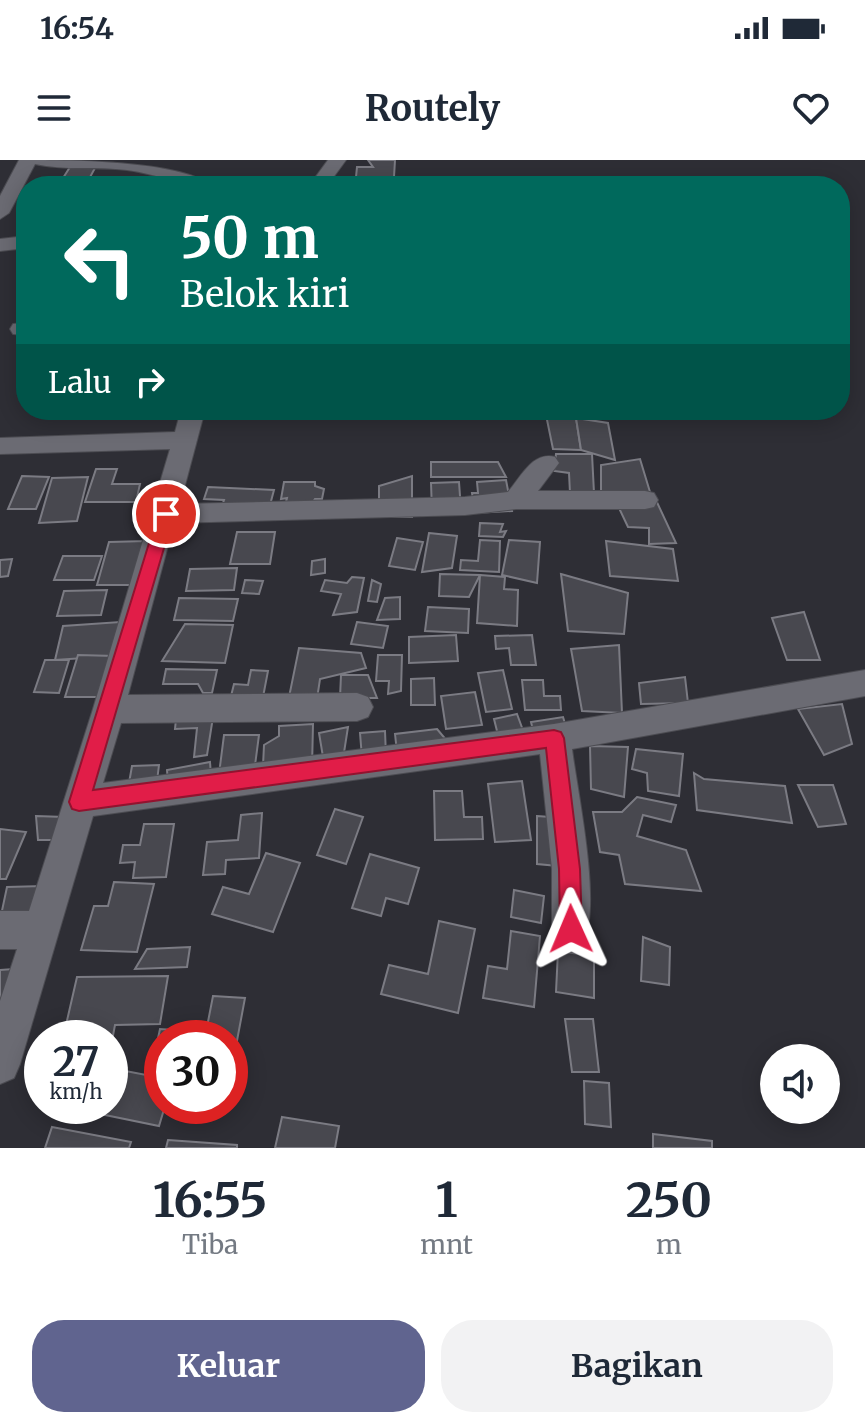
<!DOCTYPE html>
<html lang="id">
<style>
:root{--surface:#fff;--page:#f2f2f3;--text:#1f2937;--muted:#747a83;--accent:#60648f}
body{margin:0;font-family:Merriweather,serif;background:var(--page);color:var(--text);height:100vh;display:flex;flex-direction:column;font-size:30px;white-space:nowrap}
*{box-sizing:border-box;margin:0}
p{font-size:26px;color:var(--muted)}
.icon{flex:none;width:44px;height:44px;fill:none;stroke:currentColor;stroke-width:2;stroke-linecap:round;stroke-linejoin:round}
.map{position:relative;height:988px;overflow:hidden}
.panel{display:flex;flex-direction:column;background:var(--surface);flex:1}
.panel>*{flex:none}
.guide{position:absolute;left:16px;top:16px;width:834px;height:244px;border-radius:32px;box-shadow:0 4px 20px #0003;background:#00695c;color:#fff;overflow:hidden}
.buttons{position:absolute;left:760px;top:884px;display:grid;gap:16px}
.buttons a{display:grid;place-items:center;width:80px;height:80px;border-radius:50%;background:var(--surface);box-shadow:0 4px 20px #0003;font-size:40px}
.speed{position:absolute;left:24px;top:860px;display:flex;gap:16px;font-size:40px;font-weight:700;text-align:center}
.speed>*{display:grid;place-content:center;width:104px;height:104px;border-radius:50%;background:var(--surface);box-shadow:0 4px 20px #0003;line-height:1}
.speed small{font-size:20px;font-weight:400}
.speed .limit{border:12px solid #d22;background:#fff;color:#111}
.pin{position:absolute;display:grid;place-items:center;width:68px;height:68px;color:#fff;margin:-34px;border:4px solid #fff;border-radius:50%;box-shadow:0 2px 8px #0007}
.me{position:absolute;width:88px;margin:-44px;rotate:359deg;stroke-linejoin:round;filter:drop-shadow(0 0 6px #0008)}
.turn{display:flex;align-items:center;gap:28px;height:168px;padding:0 32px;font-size:36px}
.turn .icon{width:104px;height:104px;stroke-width:2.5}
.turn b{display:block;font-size:56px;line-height:68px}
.then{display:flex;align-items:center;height:76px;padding:0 32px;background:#0003;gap:16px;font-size:30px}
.eta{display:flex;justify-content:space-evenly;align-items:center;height:136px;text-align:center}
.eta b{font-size:48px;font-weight:700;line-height:56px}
.action{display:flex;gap:16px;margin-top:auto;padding:16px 32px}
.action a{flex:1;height:92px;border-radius:32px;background:var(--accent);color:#fff;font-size:32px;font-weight:700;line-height:92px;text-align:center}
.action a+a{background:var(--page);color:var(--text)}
.status{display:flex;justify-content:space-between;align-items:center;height:56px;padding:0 40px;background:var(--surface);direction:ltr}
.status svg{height:22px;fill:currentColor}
header{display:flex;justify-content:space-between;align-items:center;height:104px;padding:0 32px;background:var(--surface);font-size:36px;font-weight:700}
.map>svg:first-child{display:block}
.building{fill:#48484f;stroke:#7b7b83;stroke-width:2}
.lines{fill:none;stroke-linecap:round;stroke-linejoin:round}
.minor-casing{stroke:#4c4c52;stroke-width:2}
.minor{fill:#6b6b73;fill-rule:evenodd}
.route{fill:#e11d48;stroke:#92132f;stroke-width:2}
</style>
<div class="status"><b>16:54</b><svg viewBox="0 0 49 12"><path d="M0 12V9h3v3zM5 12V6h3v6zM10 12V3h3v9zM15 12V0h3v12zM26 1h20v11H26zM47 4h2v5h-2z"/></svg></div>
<header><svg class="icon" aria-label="menu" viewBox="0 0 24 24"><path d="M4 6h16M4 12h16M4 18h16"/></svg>Routely<svg class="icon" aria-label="heart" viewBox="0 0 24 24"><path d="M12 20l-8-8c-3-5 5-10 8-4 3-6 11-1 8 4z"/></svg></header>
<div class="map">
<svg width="865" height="988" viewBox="0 0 865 988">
<rect width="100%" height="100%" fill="#2e2e35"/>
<g class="building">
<polygon points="395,0 394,17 356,17 357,7 373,7 368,0"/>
<polygon points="70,7 95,8 89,19 105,20 101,26 58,26"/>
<polygon points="546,255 576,258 581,290 553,289"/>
<polygon points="576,258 608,263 615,300 581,290"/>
<polygon points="556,294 592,294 594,333 570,333 569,313 554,311"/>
<polygon points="640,299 650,332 601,333 601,305"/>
<polygon points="431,302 498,302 506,317 431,317"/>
<polygon points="96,309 117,309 112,324 140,324 136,342 85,342"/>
<polygon points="22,316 49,317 36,349 8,349"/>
<polygon points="412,316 412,357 379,357 379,326"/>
<polygon points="88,317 77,361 39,363 52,318"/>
<polygon points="506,320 512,351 475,353 472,333 478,333 477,322"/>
<polygon points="284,322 315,322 315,326 324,329 322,339 315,339 310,346 285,346 287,338 281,339"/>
<polygon points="459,322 461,350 432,351 431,323"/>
<polygon points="208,327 274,330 266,360 218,358 224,340 204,339"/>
<polygon points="655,338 676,383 649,384 649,368 628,367 619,348"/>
<polygon points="480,363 503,364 500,372 506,371 503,377 479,376"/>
<polygon points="237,372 275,372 270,404 230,404"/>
<polygon points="429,373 457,376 452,408 422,412"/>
<polygon points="397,378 423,382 415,410 389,406"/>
<polygon points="480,380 500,381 499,412 460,410 461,400 478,401"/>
<polygon points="509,380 540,382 537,423 502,415"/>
<polygon points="147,381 136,425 97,425 109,382"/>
<polygon points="606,381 673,389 678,421 610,416"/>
<polygon points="63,396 102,396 94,420 54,420"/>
<polygon points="12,399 8,416 0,417 0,400"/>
<polygon points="325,399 325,413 311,415 312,401"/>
<polygon points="237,408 234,430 186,431 190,409"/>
<polygon points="440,414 480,415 469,437 439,436"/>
<polygon points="561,414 628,433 624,474 568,471"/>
<polygon points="480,415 505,417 504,429 518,430 517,466 477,463"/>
<polygon points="352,417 364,418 357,452 333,455 341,434 321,431 325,420 347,423"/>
<polygon points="245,420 263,421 259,434 242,433"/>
<polygon points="372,420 381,424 377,442 368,441"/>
<polygon points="107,430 101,455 57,456 64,431"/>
<polygon points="400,437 400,459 377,460 385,438"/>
<polygon points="179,438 238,439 233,461 174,460"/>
<polygon points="428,447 469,449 468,473 425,471"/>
<polygon points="804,452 820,500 787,500 772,458"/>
<polygon points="120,462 114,496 55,500 63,466"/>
<polygon points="357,462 388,466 383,488 351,484"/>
<polygon points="185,464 233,465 225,503 162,501"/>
<polygon points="456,475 458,501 409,503 409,477"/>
<polygon points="532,475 536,505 511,505 509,488 496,489 495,476"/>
<polygon points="619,485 622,553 582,551 571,489"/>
<polygon points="299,488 361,493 366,508 320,519 317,539 289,537"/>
<polygon points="78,495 114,496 101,537 65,537"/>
<polygon points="378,495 402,495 401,531 388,534 389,521 376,521"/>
<polygon points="45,500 69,500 59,533 34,532"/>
<polygon points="166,509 217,510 212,533 203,533 198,524 163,524"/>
<polygon points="251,510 268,511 263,537 231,536 234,524 248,525"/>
<polygon points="503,510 512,549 486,552 478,513"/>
<polygon points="341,515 368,515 377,538 340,538"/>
<polygon points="685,517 688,543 641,544 639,523"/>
<polygon points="434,518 435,545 411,545 411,519"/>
<polygon points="522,520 543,520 544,536 560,536 561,550 525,550"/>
<polygon points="475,532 482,565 446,569 441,536"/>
<polygon points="842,544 852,584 824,595 798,549"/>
<polygon points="517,554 524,573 499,579 494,559"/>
<polygon points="213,557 207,595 194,597 197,568 175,569 176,559"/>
<polygon points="563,557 567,570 534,574 531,562"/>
<polygon points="313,564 312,608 263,606 264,585 279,576 279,566"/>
<polygon points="348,567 343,599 324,603 319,573"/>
<polygon points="437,569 448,582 397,592 395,574"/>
<polygon points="385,571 386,596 362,598 360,573"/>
<polygon points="224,575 259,575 254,613 219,614"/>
<polygon points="590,586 628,587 624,637 591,629"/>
<polygon points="636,589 683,594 679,636 648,631 647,613 632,609"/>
<polygon points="210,602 211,615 168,623 167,610"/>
<polygon points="159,605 157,621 129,623 132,606"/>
<polygon points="694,613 704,619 785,626 792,663 697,650"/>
<polygon points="522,621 531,680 495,682 488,624"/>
<polygon points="798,625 833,625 846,664 818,667"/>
<polygon points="434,631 462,631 464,657 482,657 483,679 435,680"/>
<polygon points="637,637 676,645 671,662 643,655 637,676 686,690 701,731 625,724 619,695 600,692 593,652 622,652"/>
<polygon points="335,649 363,657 346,704 317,695"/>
<polygon points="262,653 259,698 226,700 225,714 203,715 207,682 238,680 241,655"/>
<polygon points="36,656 64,657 57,680 38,680"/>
<polygon points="537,656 577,659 579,708 537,704"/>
<polygon points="144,664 174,664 166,717 133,718 135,702 120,703 123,685 140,685"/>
<polygon points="0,669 26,672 6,719 0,719"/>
<polygon points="266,693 300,703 273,772 212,754 223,727 249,734"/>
<polygon points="370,694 419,708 408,744 386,738 381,756 352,748"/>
<polygon points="114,722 154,724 137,792 81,790 94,746 108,746"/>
<polygon points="43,726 34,759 0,760 7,727"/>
<polygon points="514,730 544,736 541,763 511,757"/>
<polygon points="439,761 475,769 458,853 381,834 389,805 428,814"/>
<polygon points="511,771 540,776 534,847 483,838 488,806 507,809"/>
<polygon points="643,777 670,787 669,825 641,821"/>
<polygon points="190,787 187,807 135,809 147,789"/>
<polygon points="558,791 594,796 594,838 556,832"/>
<polygon points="13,809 0,859 0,810"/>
<polygon points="168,816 160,864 115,865 110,891 110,878 63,878 77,817"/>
<polygon points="213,836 245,838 230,918 230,878 162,878 162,916 150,915 160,869 206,872"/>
<polygon points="565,859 593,859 599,912 572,912"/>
<polygon points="110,908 162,918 162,946 165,946 159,966 61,946 110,946"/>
<polygon points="584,921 609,923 611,967 585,964"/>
<polygon points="282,957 339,966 335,988 275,988"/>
<polygon points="52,967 131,982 129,988 45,988"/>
<polygon points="653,974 712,981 712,988 653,988"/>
<polygon points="168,980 237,985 237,988 166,988"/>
</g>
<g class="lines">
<g class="minor-casing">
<g id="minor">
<path d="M19,0C64,0 181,0 212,26C183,26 157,14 127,10C97,6 64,11 35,4L9,53L0,59V36Z"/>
<polygon points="328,0 346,0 327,26 309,26"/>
<polygon points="26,76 26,88 0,91 0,79"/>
<polygon points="26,163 26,175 13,174 10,169 13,164"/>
<path d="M181,250H205L180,344L465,337L508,332C521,317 533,291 555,297L559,303L538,331H645L654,333L658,340L654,347L645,349H516L465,355L174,363L128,535L357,533L368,537L373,547L368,557L357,561L121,563L103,623L554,564L865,510V536L572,589C578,636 601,741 584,782L571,788L558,782L552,769V709L540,594L93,656L20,904L14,918L0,924V841L17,789H0V751H29L93,549L170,289L0,294V278L175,272Z"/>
</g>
</g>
<use href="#minor" class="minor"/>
</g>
<polygon class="route" points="166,348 174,354 93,630 554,570 561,572 564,578 580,709 582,769 579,777 571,780 563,777 560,769 559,709 546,588 79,651 72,649 69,642 158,354"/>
</svg>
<div class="buttons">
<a><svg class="icon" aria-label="sound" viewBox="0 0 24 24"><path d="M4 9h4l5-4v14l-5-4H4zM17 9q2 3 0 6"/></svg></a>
</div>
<div class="speed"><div>27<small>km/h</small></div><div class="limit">30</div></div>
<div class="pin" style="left:166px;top:354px;background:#d93025"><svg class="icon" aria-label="arrive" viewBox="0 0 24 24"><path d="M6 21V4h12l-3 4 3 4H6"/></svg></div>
<svg class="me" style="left:571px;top:769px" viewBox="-20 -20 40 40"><path d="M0-17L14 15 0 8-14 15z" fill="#e11d48" stroke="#fff" stroke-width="4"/></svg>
<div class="guide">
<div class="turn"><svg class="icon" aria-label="left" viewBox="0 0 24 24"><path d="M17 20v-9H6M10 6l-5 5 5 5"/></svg><div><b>50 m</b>Belok kiri</div></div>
<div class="then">Lalu<svg class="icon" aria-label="right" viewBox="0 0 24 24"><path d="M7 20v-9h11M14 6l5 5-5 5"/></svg></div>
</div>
</div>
<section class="panel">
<div class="eta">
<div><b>16:55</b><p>Tiba</p></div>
<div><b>1</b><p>mnt</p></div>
<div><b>250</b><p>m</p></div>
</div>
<div class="action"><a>Keluar</a><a>Bagikan</a></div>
</section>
